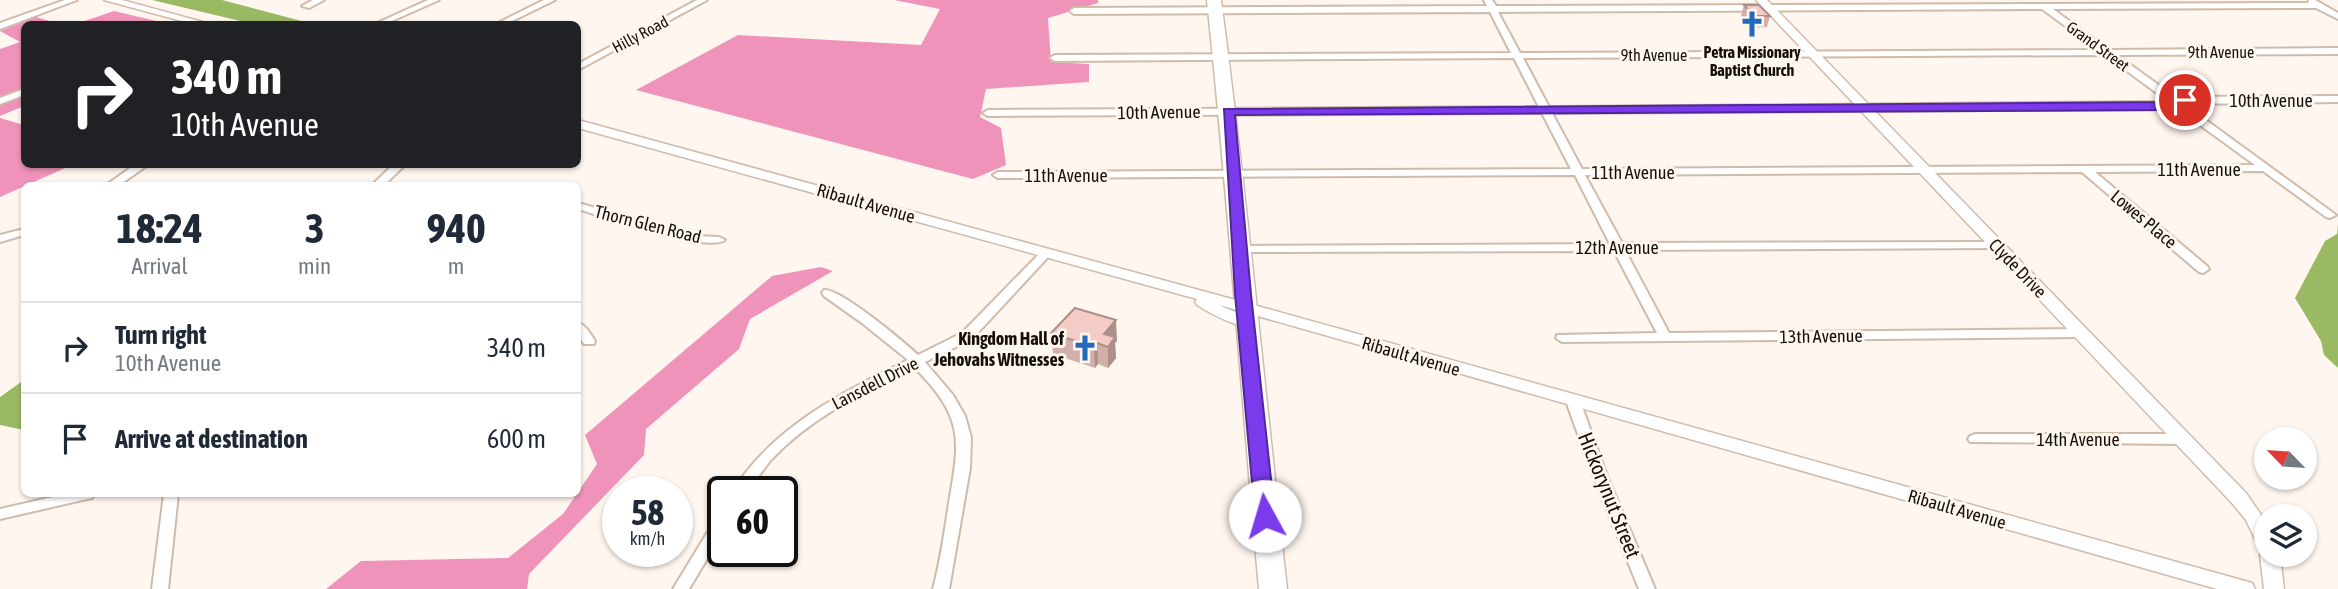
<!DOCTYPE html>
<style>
:root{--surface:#fff;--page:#f2f2f3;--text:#1f2937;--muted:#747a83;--line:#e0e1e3}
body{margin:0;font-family:"Asap Condensed",sans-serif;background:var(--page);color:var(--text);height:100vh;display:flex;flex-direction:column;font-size:26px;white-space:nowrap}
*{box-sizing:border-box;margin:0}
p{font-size:23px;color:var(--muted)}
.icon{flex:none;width:38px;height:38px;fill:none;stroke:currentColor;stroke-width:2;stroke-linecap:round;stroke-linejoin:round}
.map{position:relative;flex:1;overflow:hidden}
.details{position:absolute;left:21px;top:182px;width:560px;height:315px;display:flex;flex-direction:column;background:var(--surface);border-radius:10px;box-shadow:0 2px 5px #0004}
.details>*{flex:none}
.banner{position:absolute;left:21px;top:21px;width:560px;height:147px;border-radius:10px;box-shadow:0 2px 5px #0004;background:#202124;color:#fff;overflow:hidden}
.needle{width:46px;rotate:295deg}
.tools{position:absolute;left:2254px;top:427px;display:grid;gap:14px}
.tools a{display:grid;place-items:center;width:63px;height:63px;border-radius:50%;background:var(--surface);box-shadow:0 2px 5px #0004;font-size:35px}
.speed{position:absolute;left:602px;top:476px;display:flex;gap:14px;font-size:35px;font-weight:700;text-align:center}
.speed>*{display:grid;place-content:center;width:91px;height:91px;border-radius:50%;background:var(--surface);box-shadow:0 2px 5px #0004;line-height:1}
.speed small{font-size:18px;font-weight:400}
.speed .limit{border:4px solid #111;border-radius:10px;background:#fff;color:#111}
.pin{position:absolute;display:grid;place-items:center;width:60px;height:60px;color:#fff;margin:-30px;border:4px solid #fff;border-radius:50%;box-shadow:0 2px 7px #0007}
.me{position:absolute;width:77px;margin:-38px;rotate:354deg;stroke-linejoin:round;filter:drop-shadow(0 0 5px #0008)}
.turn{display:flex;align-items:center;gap:24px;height:147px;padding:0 35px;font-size:32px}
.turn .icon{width:91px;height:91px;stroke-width:2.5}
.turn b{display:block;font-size:49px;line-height:60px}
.eta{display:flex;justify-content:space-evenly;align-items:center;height:119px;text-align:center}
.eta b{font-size:42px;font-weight:700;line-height:49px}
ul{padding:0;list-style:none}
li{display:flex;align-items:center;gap:21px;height:91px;padding:0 35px;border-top:2px solid var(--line)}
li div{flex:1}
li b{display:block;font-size:26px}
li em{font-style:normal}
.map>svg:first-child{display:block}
.forest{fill:#ef93ba}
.water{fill:#99b963}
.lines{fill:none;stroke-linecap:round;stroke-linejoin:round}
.minor-casing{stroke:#d0bbaa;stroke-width:4}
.tertiary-casing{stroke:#d0bbaa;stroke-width:3}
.primary-casing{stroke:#d0bbaa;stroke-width:3}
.minor{fill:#fff;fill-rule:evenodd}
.tertiary{fill:#fff;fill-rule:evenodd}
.primary{fill:#fff;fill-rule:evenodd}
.wall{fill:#d3afaa}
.shaded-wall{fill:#ac8e8b}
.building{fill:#f5cbc6;stroke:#ac8e8b;stroke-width:2}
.route{fill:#7c3aed;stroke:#51269a;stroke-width:2}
.labels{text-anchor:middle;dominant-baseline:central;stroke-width:6;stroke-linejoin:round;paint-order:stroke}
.far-street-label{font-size:16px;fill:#17100a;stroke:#fff6ef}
.far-poi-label{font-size:16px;font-weight:bold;fill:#17100a;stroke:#fff6ef}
.street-label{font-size:18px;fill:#17100a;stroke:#fff6ef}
.poi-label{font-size:18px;font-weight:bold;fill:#17100a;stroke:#fff6ef;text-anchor:end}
.near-street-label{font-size:21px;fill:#17100a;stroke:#fff6ef}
</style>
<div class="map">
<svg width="2338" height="589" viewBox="0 0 2338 589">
<rect width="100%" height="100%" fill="#fff6ef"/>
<g class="forest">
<polygon points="894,0 1098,0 1098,3 1048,18 1051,62 1089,64 1089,82 986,89 980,117 1001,128 1006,165 973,179 636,90 738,35 921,45 940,9"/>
<polygon points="114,11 169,24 76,24"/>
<polygon points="36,17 60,24 24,24 24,106 0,116 0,49 20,42 0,31"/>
<polygon points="0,118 24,125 24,164 72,165 0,197"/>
<polygon points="821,267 833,271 750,319 739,349 646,429 644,455 529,574 527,589 326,589 361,561 508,558 563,514 597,464 585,435 772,276"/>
</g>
<g class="water">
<polygon points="152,0 222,0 313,24 253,24"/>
<polygon points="2338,224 2338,368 2324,355 2321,341 2295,298 2325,241 2337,234"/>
<polygon points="24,380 24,430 0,425 0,397"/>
</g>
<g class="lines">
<g class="minor-casing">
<g id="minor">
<polygon points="65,0 77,0 0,29 0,23"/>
<polygon points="313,0 324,0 309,8 302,6"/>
<polygon points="428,0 439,0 385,24 375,24"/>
<polygon points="544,0 555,0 506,24 496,24"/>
<polygon points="697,0 707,0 578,70 578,64"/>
<path d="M1484,0H1492L1496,6L2308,3L2309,0H2315L2338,13V19L2316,8L2053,9L2109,50L2338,48V54L2117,55L2178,99L2185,97L2338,96V102L2184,104L2336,215L2330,218L2326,217L2263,171L2095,172L2207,266L2209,269L2203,273L2199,272L2082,172L1585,175L1622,243L1996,242L2002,245L1996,248L1625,250L1669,333L2081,329L2087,333L2081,337L1562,342L1556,338L1557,335L1657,333L1614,251L1239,252L1233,249L1239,246L1610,244L1575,175L998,178L993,175L998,172L1571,169L1542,113L988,116L983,113L988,110L1539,107L1514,58L1055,61L1050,58L1055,55L1511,53L1490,12L1074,14L1070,11L1074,8L1487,6ZM2042,9L2098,50L1520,53L1498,12ZM2105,55L2169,102L1549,107L1523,58ZM2175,107L2255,165L1582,169L1552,113L2168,109Z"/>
<polygon points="24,89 24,95 0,104 0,98"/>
<polygon points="136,164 149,164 118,186 105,186"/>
<polygon points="394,164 406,164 383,186 371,186"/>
<path d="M578,203L696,236L719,237L725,240C708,253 602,216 578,209Z"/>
<polygon points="24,229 24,235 0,242 0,235"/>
<path d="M1046,249L1052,253L1050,255L972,339L925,362L953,395L965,416L971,437L970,468L949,589H933C940,563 944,536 948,509C959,442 967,420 914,367C862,393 810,418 770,461C762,471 755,482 747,492H732C773,427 841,393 908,360L862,323L824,296L822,293L824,290C840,288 904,342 918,355L962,333L1042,251Z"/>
<path d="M578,323C586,325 591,335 595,341L594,344H584L578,335Z"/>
<polygon points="1573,397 1578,398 1580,401 1607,476 1655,589 1639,589 1593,476 1566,401 1568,398"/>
<polygon points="1975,434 2182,434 2187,436 2189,439 2187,442 2182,444 1970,442 1968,439 1970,436"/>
<polygon points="66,494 94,494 92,498 87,499 0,519 0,509"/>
<polygon points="164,494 178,494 168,589 152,589"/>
<polygon points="723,514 723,532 689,589 673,589 718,515"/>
</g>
</g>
<g class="tertiary-casing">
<g id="tertiary">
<polygon points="104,0 122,0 210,24 193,24"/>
<polygon points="1756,0 1767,0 2246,493 2266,522 2266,555 2280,555 2284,589 2264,589 2260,555 2265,549 2259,547 2246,520 2232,503"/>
<path d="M578,120L1250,304L2245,581L2252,583L2255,589H2217L1219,305C1230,311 1246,314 1253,322L1245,327C1227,322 1213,315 1197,305L1195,302L1197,299L578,128Z"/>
</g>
</g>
<g class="primary-casing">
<path id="primary" d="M1207,0H1221C1247,196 1265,393 1287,589H1259C1241,393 1228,196 1207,0Z"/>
</g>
<use href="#minor" class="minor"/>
<use href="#tertiary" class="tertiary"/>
<use href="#primary" class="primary"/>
</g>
<g class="wall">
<polygon points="1744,5 1770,16 1767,27 1751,28 1741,16"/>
<polygon points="1051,333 1117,341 1115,343 1116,358 1108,368 1098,364 1095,368 1053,354"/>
</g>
<g class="shaded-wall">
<polygon points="1116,320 1117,341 1115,343 1116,358 1108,368 1108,347 1104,334"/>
<polygon points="1097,343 1098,364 1095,368 1094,347"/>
</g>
<g class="building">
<polygon points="1744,5 1759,5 1770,16 1754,16"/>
<polygon points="1075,308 1116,320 1104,334 1115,337 1108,347 1097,343 1094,347 1051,333"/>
</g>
<polygon class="route" points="2185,96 2191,100 2189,103 2168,110 1235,115 1251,294 1275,516 1272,521 1258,521 1255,516 1235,294 1224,109 2167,102"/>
<defs>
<g id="church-bare" transform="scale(2.1)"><path d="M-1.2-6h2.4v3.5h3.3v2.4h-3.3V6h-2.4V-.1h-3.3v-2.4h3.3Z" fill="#216bba" stroke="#fff6ef" stroke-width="2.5" paint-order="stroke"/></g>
</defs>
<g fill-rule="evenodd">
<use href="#church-bare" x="1752" y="24"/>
<use href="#church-bare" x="1085" y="348"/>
</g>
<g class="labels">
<g class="far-street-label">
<text transform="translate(640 34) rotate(-28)">Hilly Road</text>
<text transform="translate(2098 46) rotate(36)">Grand Street</text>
<text x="2221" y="52">9th Avenue</text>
<text x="1654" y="55">9th Avenue</text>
</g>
<g class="far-poi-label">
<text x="1752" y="52">Petra Missionary<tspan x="1752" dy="18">Baptist Church</tspan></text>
</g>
<g class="street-label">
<text x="2271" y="100">10th Avenue</text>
<text transform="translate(1159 112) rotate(-1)">10th Avenue</text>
<text x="2199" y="169">11th Avenue</text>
<text x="1633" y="172">11th Avenue</text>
<text x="1066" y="175">11th Avenue</text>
<text transform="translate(866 203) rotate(16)">Ribault Avenue</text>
<text transform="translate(2144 219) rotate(40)">Lowes Place</text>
<text transform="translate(648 224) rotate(14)">Thorn Glen Road</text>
<text x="1617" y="247">12th Avenue</text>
<text transform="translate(2018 268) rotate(46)">Clyde Drive</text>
<text transform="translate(1821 336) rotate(-1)">13th Avenue</text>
<text transform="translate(1411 356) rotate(16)">Ribault Avenue</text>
<text transform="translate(875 383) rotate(-27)">Lansdell Drive</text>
<text x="2078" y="439">14th Avenue</text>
<text transform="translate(1957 509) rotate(16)">Ribault Avenue</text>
</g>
<g class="poi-label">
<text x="1064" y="338">Kingdom Hall of<tspan x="1064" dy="21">Jehovahs Witnesses</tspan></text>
</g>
<g class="near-street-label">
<text transform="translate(1610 495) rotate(68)">Hickorynut Street</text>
</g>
</g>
</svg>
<div class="tools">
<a><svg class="needle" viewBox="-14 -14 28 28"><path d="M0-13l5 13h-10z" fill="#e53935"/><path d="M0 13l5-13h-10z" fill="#747a83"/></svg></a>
<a><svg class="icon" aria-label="layers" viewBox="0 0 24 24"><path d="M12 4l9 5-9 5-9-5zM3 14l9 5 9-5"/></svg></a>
</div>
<div class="speed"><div>58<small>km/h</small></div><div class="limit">60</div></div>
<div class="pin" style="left:2185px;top:100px;background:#d93025"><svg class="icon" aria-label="arrive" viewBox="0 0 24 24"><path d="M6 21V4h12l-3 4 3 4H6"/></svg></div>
<svg class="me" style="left:1265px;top:516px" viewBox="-20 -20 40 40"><circle r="19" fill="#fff"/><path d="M0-13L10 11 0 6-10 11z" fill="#7c3aed"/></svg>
<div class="banner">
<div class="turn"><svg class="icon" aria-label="right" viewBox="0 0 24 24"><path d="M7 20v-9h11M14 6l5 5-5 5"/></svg><div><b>340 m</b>10th Avenue</div></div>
</div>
<section class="details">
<div class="eta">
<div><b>18:24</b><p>Arrival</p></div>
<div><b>3</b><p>min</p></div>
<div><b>940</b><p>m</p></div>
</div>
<ul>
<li><svg class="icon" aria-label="right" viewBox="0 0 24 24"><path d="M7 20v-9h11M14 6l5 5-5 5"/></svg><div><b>Turn right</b><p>10th Avenue</p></div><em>340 m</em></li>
<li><svg class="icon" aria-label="arrive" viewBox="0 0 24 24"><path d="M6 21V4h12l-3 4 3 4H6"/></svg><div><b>Arrive at destination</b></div><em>600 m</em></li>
</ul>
</section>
</div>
